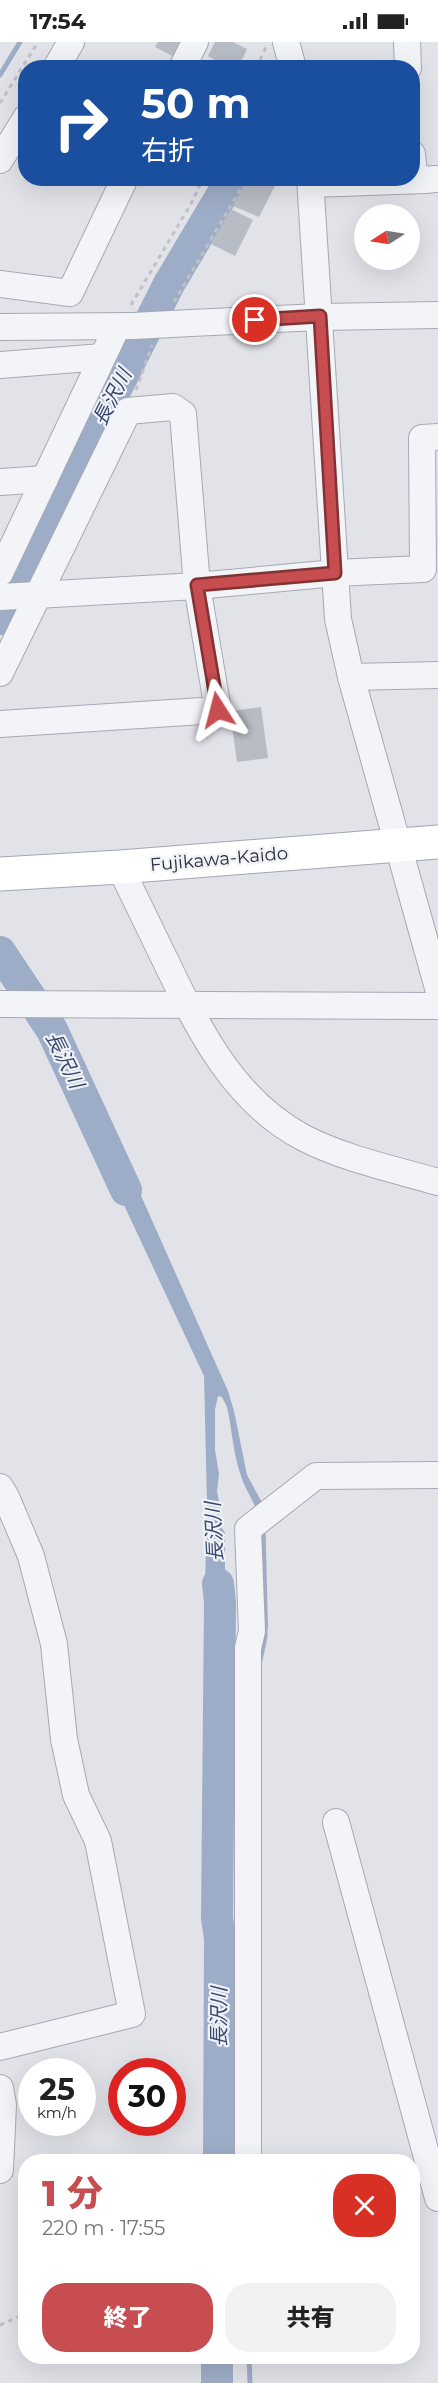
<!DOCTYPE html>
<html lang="ja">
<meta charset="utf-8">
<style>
:root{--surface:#fff;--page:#f2f2f2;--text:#222;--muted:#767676;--accent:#c74d50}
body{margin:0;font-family:Montserrat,"Noto Sans JP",sans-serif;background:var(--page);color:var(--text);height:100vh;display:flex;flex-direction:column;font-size:22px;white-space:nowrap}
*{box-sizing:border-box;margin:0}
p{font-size:20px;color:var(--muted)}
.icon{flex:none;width:33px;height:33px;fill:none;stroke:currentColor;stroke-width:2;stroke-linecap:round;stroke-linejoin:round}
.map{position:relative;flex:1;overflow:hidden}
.side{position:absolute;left:18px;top:2112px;width:402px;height:210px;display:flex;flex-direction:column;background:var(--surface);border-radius:24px;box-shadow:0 6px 24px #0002}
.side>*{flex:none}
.hud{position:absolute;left:18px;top:18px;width:402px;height:126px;border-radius:24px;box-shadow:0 6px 24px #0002;background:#1a4fa0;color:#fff;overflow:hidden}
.needle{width:39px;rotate:258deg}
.tools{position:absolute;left:354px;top:162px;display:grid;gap:12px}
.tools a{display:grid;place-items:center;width:66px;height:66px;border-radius:50%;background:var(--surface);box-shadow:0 6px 24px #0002;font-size:30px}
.speed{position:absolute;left:18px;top:2016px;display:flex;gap:12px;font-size:30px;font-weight:700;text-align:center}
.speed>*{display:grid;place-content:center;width:78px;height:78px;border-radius:50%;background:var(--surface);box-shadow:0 6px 24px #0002;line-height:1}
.speed small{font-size:15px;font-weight:400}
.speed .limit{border:9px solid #d22;background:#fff;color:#111}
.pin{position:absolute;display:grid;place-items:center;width:51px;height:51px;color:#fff;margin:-26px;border:3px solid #fff;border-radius:50%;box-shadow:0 2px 6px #0007}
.me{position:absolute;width:66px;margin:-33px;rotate:351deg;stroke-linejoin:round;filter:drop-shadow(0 0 4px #0008)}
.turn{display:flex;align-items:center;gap:21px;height:126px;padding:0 24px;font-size:27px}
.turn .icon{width:78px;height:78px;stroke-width:2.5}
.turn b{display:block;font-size:42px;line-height:51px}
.round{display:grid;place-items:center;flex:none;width:63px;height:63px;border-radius:24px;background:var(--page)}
.head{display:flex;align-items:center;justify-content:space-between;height:102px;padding:0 24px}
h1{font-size:36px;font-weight:800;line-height:45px;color:var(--accent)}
.action{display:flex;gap:12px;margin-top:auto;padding:12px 24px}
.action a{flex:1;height:69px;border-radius:24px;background:var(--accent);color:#fff;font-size:24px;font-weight:800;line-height:69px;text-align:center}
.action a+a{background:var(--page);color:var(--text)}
.status{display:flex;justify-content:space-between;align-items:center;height:42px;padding:0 30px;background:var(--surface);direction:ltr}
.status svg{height:16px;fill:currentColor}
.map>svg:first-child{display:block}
.water{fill:#9eadc7}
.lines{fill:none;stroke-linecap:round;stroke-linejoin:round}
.stream{stroke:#9eadc7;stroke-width:5}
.river{stroke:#9eadc7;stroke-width:32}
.building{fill:#b8bcc5}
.minor-casing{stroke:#a6a9b3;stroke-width:28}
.major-casing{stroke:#a1a6b4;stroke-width:35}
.path{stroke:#bfc1c7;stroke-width:3;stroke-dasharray:4.5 4.5;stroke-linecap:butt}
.minor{stroke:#f3f4f7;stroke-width:26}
.major{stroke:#fff;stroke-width:33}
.minor-bridge-casing{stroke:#a6a9b3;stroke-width:28;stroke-linecap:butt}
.minor-bridge{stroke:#f3f4f7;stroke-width:26}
.route-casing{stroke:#813234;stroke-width:15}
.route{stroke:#c74d50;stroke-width:10}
.labels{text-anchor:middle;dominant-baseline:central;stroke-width:4.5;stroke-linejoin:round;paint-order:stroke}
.street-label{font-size:18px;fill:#2a2f3f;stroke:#f0f2f6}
.water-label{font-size:20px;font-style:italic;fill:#374971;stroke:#f0f2f6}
</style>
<div class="status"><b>17:54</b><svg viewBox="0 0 49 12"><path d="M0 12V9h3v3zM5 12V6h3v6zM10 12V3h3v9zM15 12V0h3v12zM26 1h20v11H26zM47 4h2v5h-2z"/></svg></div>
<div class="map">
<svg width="438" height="2341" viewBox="0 0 438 2341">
<rect width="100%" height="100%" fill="#e1e3e9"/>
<path class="water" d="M118,1102L228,1349L234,1369L247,1433L265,1466L268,1586H261L257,1471C253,1456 244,1446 240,1431C233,1410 232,1387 227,1365L222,1355L218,1354L215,1368V1408L219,1432L217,1449L220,1465L219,1481L225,1491V1586L214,1585L211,1551L205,1545L207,1461L204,1334L101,1114Z"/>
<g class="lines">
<g class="stream">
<polyline points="0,33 20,0"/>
<polyline points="259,1623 265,1595 265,1579"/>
<polyline points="249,2314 250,2341"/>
</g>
<g class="river">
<polyline points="0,577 169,242 232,136"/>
<polyline points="0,910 52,988 126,1148"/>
<polyline points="218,1542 220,1560 217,1876 220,1897 219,2120"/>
<polyline points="217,2341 217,2314"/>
</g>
</g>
<g class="building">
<polygon points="158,0 181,0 180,18 155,5"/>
<polygon points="215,0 233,0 247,7 238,26 229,26 208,14"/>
<polygon points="248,136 279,136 259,175 233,164"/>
<polygon points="231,167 253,178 235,214 211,202"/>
<polygon points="261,665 268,716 237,720 230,669"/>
</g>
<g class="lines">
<g class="minor-casing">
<g id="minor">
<polyline points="286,0 293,26"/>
<polyline points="407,0 408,26"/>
<polyline points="56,26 71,0"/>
<polyline points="182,26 195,0"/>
<polyline points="412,112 414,132 425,138 435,137"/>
<polyline points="0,118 26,76"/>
<polyline points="310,136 338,577 351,635 438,946"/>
<polyline points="311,142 425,138"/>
<polyline points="0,242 70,251 125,136"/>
<polyline points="191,281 320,275 438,273"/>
<polyline points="0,285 132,284"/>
<polyline points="0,323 102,315"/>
<polyline points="0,440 45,437"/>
<polyline points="0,531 117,285"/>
<polyline points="0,555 197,544 335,531 423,527 422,396 438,395"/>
<polyline points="0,631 128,369 173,365 183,372 197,544 218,668 0,682"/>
<polyline points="351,635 438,633"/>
<path d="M120,825C136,858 152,891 168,924C200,990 235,1060 304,1096C345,1117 393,1127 438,1140"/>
<polyline points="0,962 438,964"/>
<polyline points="0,1445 6,1455 31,1514 54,1602 64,1697 76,1753 98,1799 132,1972 0,2005"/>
<polyline points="336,1780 438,2156"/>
<polyline points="0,2046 3,2063 0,2128"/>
<polyline points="248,2120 248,1606 252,1589 248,1487 316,1434 438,1433"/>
</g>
</g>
<g class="major-casing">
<polyline id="major" points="0,832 120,825 438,800"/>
</g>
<g class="path">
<polyline points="256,26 266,5"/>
<polyline points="0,61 38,0"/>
<polyline points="174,260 247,136"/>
<polyline points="131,263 192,160 203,136"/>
<polyline points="136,348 152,303"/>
<polyline points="0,2283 26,2272"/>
</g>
<use href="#minor" class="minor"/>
<use href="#major" class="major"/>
<g class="minor-bridge-casing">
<polyline id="minor-bridge" points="133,284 191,281"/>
</g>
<use href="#minor-bridge" class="minor-bridge"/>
</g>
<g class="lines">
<g class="route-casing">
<polyline id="route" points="218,668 197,543 335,531 320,274 255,278"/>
</g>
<use href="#route" class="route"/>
</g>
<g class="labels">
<g class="street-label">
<text transform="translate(219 817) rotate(-5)">Fujikawa-Kaido</text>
</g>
<g class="water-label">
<text transform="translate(112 355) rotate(-63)">長沢川</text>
<text transform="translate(65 1018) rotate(64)">長沢川</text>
<text transform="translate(214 1490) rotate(-93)">長沢川</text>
<text transform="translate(219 1975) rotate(-90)">長沢川</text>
</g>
</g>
</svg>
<div class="tools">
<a><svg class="needle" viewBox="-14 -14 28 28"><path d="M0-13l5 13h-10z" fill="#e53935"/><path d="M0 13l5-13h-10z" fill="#767676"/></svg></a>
</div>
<div class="speed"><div>25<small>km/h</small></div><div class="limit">30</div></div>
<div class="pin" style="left:255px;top:278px;background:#d93025"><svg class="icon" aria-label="arrive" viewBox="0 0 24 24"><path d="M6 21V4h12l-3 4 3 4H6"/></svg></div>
<svg class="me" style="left:218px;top:668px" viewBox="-20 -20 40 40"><path d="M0-17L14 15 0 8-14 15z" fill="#c74d50" stroke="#fff" stroke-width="4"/></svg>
<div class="hud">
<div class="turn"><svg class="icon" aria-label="right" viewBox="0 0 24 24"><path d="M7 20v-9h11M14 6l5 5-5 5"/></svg><div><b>50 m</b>右折</div></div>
</div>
<section class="side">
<div class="head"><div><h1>1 分</h1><p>220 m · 17:55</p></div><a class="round" style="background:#d93025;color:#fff"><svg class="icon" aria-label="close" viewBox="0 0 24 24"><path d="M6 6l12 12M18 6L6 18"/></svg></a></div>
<div class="action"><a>終了</a><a>共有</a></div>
</section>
</div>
